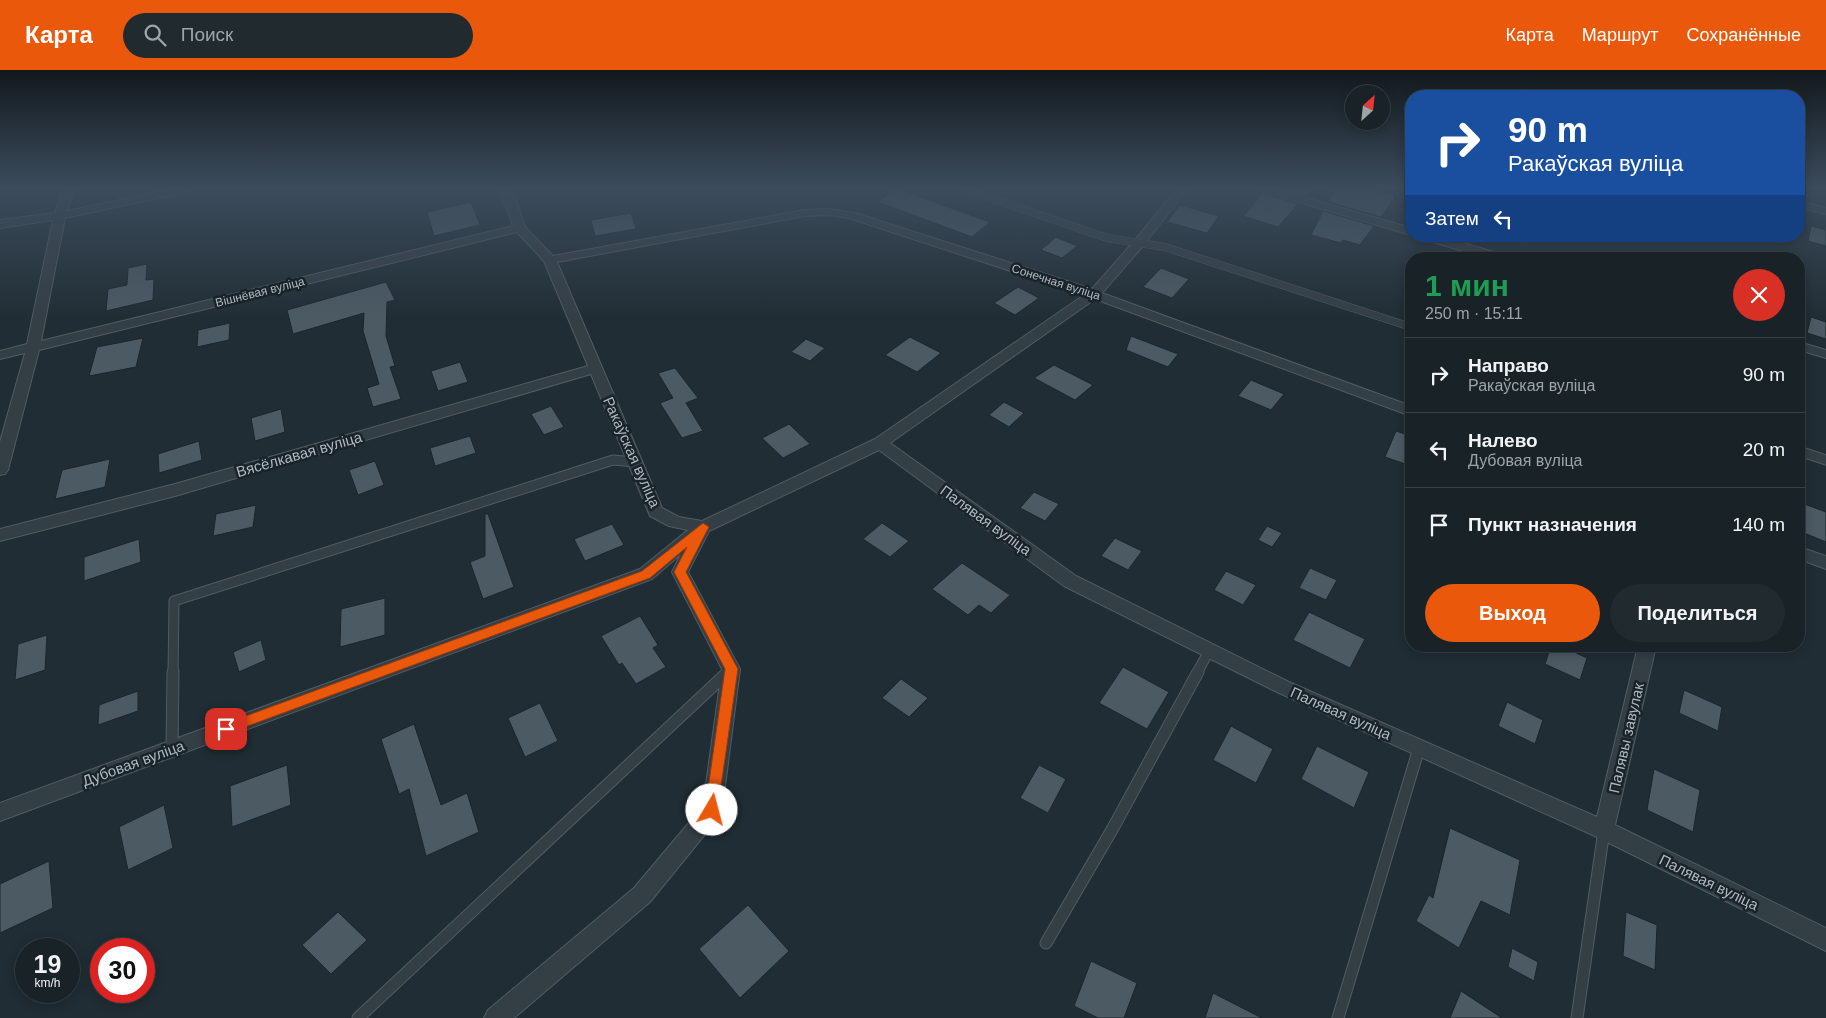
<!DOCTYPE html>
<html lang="ru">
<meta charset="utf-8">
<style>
:root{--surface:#182227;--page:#212a2f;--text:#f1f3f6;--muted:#9fa4a7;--line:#363f44;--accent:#ea580c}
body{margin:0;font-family:Helvetica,sans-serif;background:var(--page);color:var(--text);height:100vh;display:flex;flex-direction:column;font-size:19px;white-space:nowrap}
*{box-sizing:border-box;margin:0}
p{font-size:16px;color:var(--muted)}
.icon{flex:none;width:28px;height:28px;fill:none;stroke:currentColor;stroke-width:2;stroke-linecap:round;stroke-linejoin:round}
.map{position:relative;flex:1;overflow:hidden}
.sheet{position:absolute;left:1405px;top:182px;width:400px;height:400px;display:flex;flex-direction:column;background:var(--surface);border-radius:20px;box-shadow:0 2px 12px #0003,0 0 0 1px var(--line)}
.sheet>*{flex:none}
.hud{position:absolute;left:1405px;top:20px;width:400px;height:152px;border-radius:20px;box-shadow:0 2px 12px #0003,0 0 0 1px var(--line);background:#1a4fa0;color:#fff;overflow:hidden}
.needle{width:32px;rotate:27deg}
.buttons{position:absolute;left:1345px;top:15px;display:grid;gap:10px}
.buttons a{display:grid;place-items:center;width:45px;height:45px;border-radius:50%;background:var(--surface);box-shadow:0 2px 12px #0003,0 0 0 1px var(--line);font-size:25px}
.speed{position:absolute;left:15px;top:868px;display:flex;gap:10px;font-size:25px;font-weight:700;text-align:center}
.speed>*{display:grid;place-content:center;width:65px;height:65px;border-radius:50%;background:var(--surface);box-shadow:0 2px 12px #0003,0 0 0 1px var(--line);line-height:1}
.speed small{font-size:12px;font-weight:400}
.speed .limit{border:8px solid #d22;background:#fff;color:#111}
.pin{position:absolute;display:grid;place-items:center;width:42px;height:42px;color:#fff;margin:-21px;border-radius:10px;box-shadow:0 2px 8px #0006}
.me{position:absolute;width:55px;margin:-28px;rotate:8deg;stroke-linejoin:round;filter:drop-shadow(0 0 4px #0008)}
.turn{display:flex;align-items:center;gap:18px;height:105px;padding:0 20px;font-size:22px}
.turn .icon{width:65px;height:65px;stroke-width:2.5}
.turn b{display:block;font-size:35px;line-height:42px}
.then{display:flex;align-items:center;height:48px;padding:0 20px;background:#0003;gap:10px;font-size:19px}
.round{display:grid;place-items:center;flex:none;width:52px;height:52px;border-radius:26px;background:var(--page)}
.summary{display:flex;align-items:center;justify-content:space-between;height:85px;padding:0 20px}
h1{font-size:30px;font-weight:600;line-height:38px;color:#1e9e55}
.primary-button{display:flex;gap:10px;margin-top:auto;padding:10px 20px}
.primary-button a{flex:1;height:58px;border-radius:30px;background:var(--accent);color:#fff;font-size:20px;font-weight:600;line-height:58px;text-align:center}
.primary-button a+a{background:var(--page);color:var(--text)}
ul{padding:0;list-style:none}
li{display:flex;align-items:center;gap:15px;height:75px;padding:0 20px;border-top:1px solid var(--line)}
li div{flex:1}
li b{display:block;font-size:19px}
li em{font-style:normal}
header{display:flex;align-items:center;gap:30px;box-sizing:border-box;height:70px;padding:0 25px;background:var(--accent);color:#fff}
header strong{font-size:24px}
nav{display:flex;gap:28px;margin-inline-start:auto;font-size:18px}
.search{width:350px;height:45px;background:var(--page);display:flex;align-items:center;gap:12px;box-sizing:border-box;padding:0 18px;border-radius:28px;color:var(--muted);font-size:19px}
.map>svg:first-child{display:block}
.building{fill:#4c5a63;stroke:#1b252b}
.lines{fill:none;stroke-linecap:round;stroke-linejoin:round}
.service-far2-casing{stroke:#515c63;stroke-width:8}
.service-far1-casing{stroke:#515c63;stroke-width:11}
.service-casing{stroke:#515c63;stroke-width:13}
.minor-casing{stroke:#515c63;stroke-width:2}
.service-far2{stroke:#343e45;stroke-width:7}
.service-far1{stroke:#343e45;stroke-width:9}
.service{stroke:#343e45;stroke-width:11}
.minor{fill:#343e45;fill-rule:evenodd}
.route{fill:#ea580c;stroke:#983908}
.labels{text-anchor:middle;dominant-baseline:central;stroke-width:5;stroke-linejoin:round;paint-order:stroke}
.far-street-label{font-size:12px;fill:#aeb9c2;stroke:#192329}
.street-label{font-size:15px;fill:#aeb9c2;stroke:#192329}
</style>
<header>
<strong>Карта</strong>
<div class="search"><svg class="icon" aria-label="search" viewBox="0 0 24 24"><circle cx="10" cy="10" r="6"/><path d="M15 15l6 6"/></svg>Поиск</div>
<nav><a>Карта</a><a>Маршрут</a><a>Сохранённые</a></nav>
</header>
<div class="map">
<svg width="1826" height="948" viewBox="0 0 1826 948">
<rect width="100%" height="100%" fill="#202d34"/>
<g class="building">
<polygon points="896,118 959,141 990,152 972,167 878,132"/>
<polygon points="1277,118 1312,118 1305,126"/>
<polygon points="1335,118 1368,118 1396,126 1381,147 1328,132"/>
<polygon points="1263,123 1298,134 1278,157 1243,146"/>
<polygon points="471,132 480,155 434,166 427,142"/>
<polygon points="1180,135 1219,146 1207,163 1167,152"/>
<polygon points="1323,141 1374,156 1360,175 1343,170 1341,173 1311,165"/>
<polygon points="631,143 636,159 595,166 591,150"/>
<polygon points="1811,156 1826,160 1826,176 1808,171"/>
<polygon points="1056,167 1077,176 1062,188 1041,180"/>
<polygon points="147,194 146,210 154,209 153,230 106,241 108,219 127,215 128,198"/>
<polygon points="1161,198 1189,209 1172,228 1143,217"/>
<polygon points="386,212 395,230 387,232 386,266 395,296 390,297 401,329 373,337 367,318 379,314 363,261 364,243 293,264 287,240"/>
<polygon points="1018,217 1039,228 1015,245 994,233"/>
<polygon points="1811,247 1826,252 1826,269 1807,263"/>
<polygon points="230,253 229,270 197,277 198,260"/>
<polygon points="1131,266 1178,284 1168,297 1126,280"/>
<polygon points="910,267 941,283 917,302 885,285"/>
<polygon points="143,268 136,297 89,306 97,277"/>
<polygon points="806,269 825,278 810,291 791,282"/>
<polygon points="460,292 468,312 438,321 431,301"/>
<polygon points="1054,295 1093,315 1075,330 1034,308"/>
<polygon points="675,298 698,328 686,333 703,361 682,368 660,333 673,328 658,303"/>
<polygon points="1251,310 1284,324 1271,340 1238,326"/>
<polygon points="1004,332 1024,343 1009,357 989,345"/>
<polygon points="551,336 564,357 544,365 531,344"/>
<polygon points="281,339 285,362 255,371 251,348"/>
<polygon points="789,354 810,374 783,388 762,368"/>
<polygon points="1396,361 1411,366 1411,396 1385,387"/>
<polygon points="470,366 476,383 435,396 430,378"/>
<polygon points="199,371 202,390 159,403 158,384"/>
<polygon points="110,389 105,417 55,429 62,400"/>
<polygon points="375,391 384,415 358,425 349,400"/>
<polygon points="1034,422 1059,434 1045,451 1020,438"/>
<polygon points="1799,432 1826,442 1826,472 1799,461"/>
<polygon points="256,435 253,457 213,466 216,444"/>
<polygon points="485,444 488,444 514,517 483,529 470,492 485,486"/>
<polygon points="882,453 909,471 890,487 863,469"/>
<polygon points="612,454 624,475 585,491 574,469"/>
<polygon points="1267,456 1282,463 1272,477 1258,470"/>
<polygon points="1115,468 1142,481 1128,500 1101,486"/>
<polygon points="139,469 141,492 84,511 84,487"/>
<polygon points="962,493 1010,525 991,543 979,535 968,545 932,519"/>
<polygon points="1310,498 1337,510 1326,530 1299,518"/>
<polygon points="1226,501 1256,515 1243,535 1214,520"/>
<polygon points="385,528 385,565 340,577 341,539"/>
<polygon points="1309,542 1365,569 1350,598 1293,570"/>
<polygon points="640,546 658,575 653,578 666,597 636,614 622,593 619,595 601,566"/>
<polygon points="47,565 45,600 15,610 18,574"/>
<polygon points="261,570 266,590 239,602 233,582"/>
<polygon points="1551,576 1561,576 1587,588 1580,610 1545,594"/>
<polygon points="1123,597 1169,622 1147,659 1099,633"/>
<polygon points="901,609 928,628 909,647 882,628"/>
<polygon points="1684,620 1722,637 1718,661 1679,643"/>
<polygon points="138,621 138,641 98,655 99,635"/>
<polygon points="1507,632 1543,650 1535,674 1498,656"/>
<polygon points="540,633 558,671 525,687 508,648"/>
<polygon points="414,654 441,735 467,723 479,762 426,786 409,719 399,724 381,669"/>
<polygon points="1231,656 1273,679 1256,713 1213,690"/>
<polygon points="1317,676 1369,702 1354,738 1301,709"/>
<polygon points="287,695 291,735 232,757 230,716"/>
<polygon points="1039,695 1066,709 1048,743 1020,728"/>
<polygon points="1654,699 1700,720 1693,762 1647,740"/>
<polygon points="164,735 173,778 128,800 119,757"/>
<polygon points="1450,758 1520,790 1510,845 1481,831 1459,878 1416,851 1429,825 1433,828"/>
<polygon points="49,791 53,838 0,863 0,814"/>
<polygon points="748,835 789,881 740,928 699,879"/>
<polygon points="338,842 367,870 331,904 302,875"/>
<polygon points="1626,842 1657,855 1655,900 1623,886"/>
<polygon points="1512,878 1538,892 1534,911 1508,897"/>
<polygon points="1091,891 1137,913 1124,948 1098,948 1074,936"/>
<polygon points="1461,921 1502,948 1450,948"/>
<polygon points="1213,923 1262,948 1205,948"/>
</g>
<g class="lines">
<g class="service-far2-casing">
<polyline id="service-far2" points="961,118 1107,168 1165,177 1411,257"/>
</g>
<g class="service-far1-casing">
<g id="service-far1">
<polyline points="1799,381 1826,390"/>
<polyline points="173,603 174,531 613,390 635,392"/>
<polyline points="1197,603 1209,581"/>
</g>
</g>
<g class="service-casing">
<g id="service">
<polyline points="172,678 173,602"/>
<polyline points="1046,873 1113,758 1198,602"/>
<polyline points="358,948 728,602"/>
<polyline points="1338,948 1419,678"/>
<polyline points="1577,948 1604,760"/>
</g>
</g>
<g class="minor-casing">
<g id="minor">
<path d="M64,118H75L67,141L176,118H196L190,121L65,148L41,271L513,156L500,120L502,118H512L525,157L553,186L805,140L829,139L855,143L1092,219L1135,170L1178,118H1188L1143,176L1102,223L1411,336V346L1095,229L890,373L1076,506L1289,612L1597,747L1638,576H1656L1615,755L1826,858V881L1597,767L1277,622L1064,516L879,380L709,461L688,502L740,599L722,740L719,747L650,832L514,948H484L488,940L634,818L703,736L722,599L672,502L681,484L652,509L0,751V733L640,499L688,460L669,456L650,446L591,304L175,426L0,471V459L175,414L588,296L544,191L517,162L39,280L8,400L5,404L0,405V372L25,283L0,289V281L27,274L53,150L0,158V150L55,143ZM829,145L849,148L1084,225L875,369L702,451L679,447L662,438L557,192L805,146Z"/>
<polygon points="1256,118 1272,118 1411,158 1411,165 1258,120"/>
<polygon points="1799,131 1826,138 1826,144 1799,137"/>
<polygon points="1421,166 1440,166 1507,186 1509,189 1489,189 1423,169"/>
<polygon points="1799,272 1826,280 1826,288 1799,280"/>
<polygon points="1799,477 1826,486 1826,499 1799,489"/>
</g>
</g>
<use href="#service-far2" class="service-far2"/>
<use href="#service-far1" class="service-far1"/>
<use href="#service" class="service"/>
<use href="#minor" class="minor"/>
</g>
<linearGradient id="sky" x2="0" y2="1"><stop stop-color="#12191d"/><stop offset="0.47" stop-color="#3c4c5c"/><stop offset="1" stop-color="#3c4c5c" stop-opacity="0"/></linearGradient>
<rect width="1826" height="250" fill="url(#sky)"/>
<polygon class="route" points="703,453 709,457 686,502 738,599 717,744 712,746 707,744 705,740 725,599 674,502 687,477 650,508 226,664 221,663 219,659 221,655 642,501"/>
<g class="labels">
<g class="far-street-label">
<text transform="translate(1056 212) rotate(18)">Сонечная вуліца</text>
<text transform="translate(260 222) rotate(-14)">Вішнёвая вуліца</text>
</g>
<g class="street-label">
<text transform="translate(632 382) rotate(66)">Ракаўская вуліца</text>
<text transform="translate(299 384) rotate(-16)">Вясёлкавая вуліца</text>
<text transform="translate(986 450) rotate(36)">Палявая вуліца</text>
<text transform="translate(1341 643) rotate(24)">Палявая вуліца</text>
<text transform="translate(1626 668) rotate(-77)">Палявы завулак</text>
<text transform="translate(133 693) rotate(-20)">Дубовая вуліца</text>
<text transform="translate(1709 812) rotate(26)">Палявая вуліца</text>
</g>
</g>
</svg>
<div class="buttons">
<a><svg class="needle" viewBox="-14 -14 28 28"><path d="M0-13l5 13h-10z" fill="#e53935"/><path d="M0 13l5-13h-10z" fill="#9fa4a7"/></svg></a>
</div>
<div class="speed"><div>19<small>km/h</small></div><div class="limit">30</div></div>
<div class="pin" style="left:226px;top:659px;background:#d93025"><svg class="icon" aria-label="arrive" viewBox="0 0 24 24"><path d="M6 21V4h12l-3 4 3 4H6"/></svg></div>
<svg class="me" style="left:712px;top:740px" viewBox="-20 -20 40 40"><circle r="19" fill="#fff"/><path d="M0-13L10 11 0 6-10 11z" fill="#ea580c"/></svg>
<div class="hud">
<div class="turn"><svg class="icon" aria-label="right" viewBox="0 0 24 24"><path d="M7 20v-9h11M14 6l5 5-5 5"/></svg><div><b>90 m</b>Ракаўская вуліца</div></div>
<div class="then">Затем<svg class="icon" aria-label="left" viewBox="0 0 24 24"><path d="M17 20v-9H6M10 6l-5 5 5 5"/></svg></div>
</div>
<section class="sheet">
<div class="summary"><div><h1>1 мин</h1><p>250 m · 15:11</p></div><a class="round" style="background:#d93025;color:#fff"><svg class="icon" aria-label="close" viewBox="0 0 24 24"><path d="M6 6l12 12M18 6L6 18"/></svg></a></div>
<ul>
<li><svg class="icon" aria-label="right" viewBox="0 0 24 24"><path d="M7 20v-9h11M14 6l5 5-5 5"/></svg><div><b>Направо</b><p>Ракаўская вуліца</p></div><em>90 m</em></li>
<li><svg class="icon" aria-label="left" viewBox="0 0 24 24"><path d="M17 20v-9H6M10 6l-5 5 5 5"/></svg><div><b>Налево</b><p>Дубовая вуліца</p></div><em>20 m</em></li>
<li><svg class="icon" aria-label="arrive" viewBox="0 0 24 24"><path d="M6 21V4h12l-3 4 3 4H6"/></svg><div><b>Пункт назначения</b></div><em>140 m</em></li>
</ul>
<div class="primary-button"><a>Выход</a><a>Поделиться</a></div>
</section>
</div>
